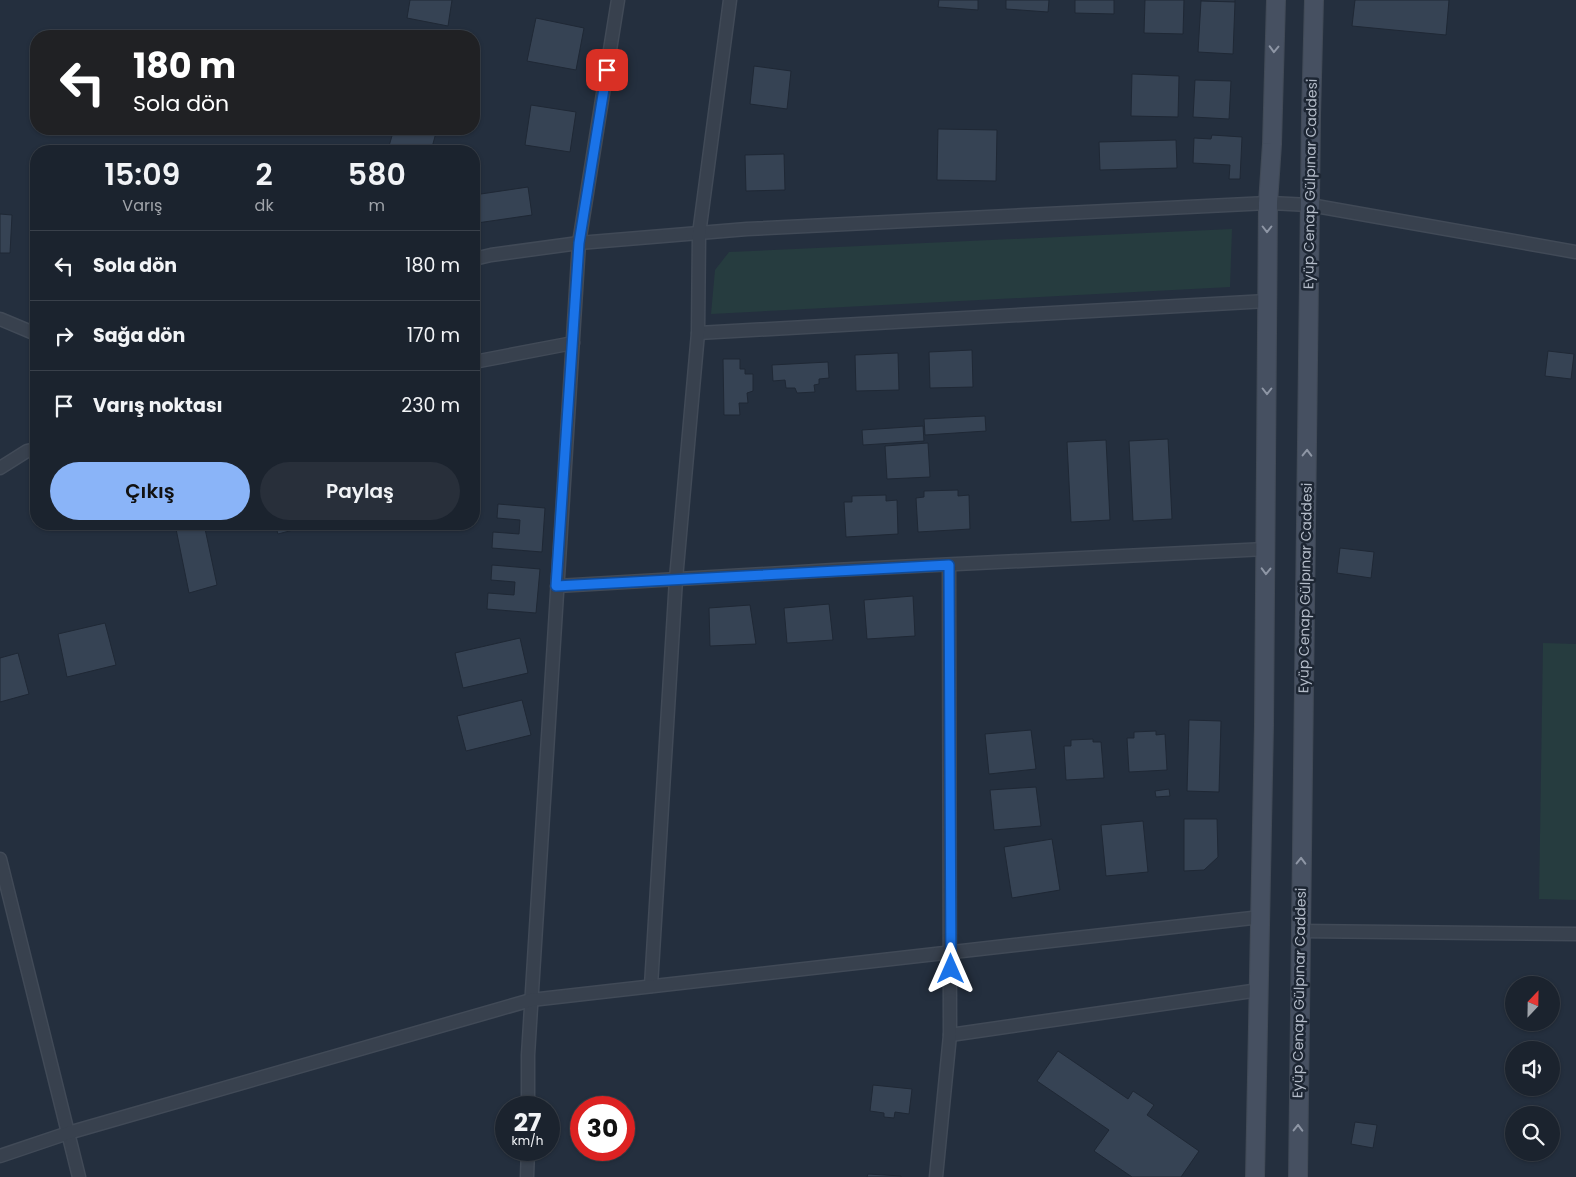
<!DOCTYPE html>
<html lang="tr">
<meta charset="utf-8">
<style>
:root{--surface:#1b232e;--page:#282f3a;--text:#f1f3f6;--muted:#a0a4aa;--line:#39404a;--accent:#8ab4f8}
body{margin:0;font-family:Poppins,sans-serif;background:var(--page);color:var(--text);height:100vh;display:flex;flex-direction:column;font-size:19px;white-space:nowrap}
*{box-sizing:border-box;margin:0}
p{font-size:16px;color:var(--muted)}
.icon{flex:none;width:28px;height:28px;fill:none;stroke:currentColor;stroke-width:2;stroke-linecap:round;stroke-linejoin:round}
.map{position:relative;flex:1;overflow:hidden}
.panel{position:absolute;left:30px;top:145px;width:450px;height:385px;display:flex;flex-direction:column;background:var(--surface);border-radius:20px;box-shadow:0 1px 4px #0004,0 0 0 1px var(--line)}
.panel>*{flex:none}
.hud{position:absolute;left:30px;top:30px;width:450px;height:105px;border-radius:20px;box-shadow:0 1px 4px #0004,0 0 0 1px var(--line);background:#202124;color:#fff;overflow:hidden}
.needle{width:32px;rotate:22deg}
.fabs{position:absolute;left:1505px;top:976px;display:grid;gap:10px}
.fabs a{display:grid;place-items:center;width:55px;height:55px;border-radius:50%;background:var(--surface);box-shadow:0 1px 4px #0004,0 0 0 1px var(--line);font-size:25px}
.speed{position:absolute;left:495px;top:1096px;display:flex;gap:10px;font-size:25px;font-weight:700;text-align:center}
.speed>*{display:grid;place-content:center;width:65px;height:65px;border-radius:50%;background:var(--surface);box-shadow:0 1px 4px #0004,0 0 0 1px var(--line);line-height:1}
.speed small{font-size:12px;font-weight:400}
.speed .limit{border:8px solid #d22;background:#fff;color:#111}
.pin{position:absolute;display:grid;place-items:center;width:42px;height:42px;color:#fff;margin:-21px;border-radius:10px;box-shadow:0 2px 8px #0006}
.me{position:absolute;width:55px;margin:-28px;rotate:0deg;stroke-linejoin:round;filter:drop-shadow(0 0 4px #0008)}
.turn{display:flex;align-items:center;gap:18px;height:105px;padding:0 20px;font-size:22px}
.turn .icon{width:65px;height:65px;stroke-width:2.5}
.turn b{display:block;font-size:35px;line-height:42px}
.eta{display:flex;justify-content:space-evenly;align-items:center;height:85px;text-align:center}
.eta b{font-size:30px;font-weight:600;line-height:35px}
.primary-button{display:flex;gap:10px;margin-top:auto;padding:10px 20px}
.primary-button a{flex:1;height:58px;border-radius:30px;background:var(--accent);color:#111;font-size:20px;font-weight:600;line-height:58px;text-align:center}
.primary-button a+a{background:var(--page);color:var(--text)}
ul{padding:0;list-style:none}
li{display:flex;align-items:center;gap:15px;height:70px;padding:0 20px;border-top:1px solid var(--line)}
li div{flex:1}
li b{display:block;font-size:19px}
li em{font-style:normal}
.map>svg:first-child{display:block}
.green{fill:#263c3f}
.building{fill:#364354;stroke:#1f2835}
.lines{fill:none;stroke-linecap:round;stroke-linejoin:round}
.minor-casing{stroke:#414a57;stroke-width:15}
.secondary-casing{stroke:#414a57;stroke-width:20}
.minor{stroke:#38414e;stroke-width:12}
.secondary{stroke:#465061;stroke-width:18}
.oneway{stroke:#8e96a5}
.route-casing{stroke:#114b97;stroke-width:12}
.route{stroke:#1a73e8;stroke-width:9}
.labels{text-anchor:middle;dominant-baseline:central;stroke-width:5;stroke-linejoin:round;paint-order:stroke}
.street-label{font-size:14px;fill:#b4bcc9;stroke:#1d2633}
</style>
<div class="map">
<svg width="1576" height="1177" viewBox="0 0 1576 1177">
<rect width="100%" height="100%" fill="#242f3e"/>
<g class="green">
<polygon points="1232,229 1230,287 711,314 715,270 729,252"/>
<polygon points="1543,643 1576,644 1576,900 1539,899"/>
</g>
<g class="building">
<polygon points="410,0 452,0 448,26 407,18"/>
<polygon points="939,0 978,0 978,10 938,7"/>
<polygon points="1006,0 1049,0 1048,12 1006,9"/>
<polygon points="1075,0 1114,0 1114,14 1075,13"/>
<polygon points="1145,0 1184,0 1183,34 1144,33"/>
<polygon points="1201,0 1235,0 1235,2 1201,1"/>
<polygon points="1355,0 1449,0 1446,35 1352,26"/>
<polygon points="1201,1 1235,2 1233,54 1198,52"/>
<polygon points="536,18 584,28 576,70 527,61"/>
<polygon points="754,66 791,71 787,109 750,104"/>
<polygon points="1132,74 1179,76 1178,117 1131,116"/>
<polygon points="1195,80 1231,81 1229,119 1193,117"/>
<polygon points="531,105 576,112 570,152 525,145"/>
<polygon points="394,129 437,129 431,151 412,151 389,146"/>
<polygon points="938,129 997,130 996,181 937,180"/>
<polygon points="1212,135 1242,137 1240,179 1229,179 1230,165 1193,163 1194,138 1211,139"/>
<polygon points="1176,140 1177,168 1100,170 1099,142"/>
<polygon points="784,154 785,190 746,191 745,155"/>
<polygon points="528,187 532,215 477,223 474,195"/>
<polygon points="0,214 12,215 10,253 0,253"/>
<polygon points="972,350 973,387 930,388 929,352"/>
<polygon points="1548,351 1574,354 1571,379 1545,376"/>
<polygon points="898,353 899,390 856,391 855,355"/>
<polygon points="723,359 740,359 740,369 745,369 745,374 753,374 753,391 747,393 748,403 739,403 740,415 724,415"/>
<polygon points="828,362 829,378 819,379 819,384 814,385 815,392 797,393 795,388 786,388 785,380 773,381 772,365"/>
<polygon points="985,416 986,431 925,435 924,419"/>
<polygon points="923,426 924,441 863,445 862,430"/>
<polygon points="1168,439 1172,519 1133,521 1129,441"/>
<polygon points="1106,440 1110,520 1071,522 1067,442"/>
<polygon points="928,443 930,477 887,479 885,446"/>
<polygon points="958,490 958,496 969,495 970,529 918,532 916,498 924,497 924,491"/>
<polygon points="886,495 886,501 897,500 898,534 846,537 844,502 852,502 852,496"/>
<polygon points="498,504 545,508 542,552 492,548 493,532 519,534 520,520 497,518"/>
<polygon points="175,524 204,524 217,585 189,593"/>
<polygon points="275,524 316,524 278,534"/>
<polygon points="1340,548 1374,552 1371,578 1337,573"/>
<polygon points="492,565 540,569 536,613 487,609 488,593 514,595 515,582 491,580"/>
<polygon points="913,596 915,636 867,639 864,600"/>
<polygon points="829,604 833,640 787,643 784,608"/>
<polygon points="750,605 756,644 710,646 709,608"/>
<polygon points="105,623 116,665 67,677 58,634"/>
<polygon points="520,638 528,673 463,688 455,653"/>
<polygon points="18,653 29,694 0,702 0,658"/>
<polygon points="522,700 531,735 466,751 457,716"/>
<polygon points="1189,720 1221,721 1219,792 1187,791"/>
<polygon points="1031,730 1036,769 989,774 985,734"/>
<polygon points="1156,731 1156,735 1165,734 1167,770 1129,772 1127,738 1134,738 1134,732"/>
<polygon points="1093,739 1093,742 1101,742 1104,778 1066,780 1064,746 1071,746 1071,740"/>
<polygon points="1036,787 1041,826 994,830 990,790"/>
<polygon points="1169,789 1170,796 1156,797 1155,791"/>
<polygon points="1184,819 1217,819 1218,857 1204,870 1184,871"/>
<polygon points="1143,821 1148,872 1106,876 1101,825"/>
<polygon points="1052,839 1060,890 1012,898 1004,847"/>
<polygon points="1058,1051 1128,1099 1133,1091 1154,1105 1147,1115 1199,1151 1181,1177 1132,1177 1094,1151 1109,1130 1037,1081"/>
<polygon points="873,1085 912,1089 909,1114 895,1112 894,1118 884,1117 884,1113 870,1111"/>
<polygon points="1355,1122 1377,1125 1373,1148 1351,1144"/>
<polygon points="868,1174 901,1176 901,1177 867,1177"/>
</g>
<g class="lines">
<g class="minor-casing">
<g id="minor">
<polyline points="474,259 491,255 579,243 747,229 1268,203 1310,205 1576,252"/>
<polyline points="0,319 36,334"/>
<polyline points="698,333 1267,301"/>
<polyline points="474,362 573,343"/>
<polyline points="0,468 27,451 36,449"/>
<polyline points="557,586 834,570 1266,549"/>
<polyline points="0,859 79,1177"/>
<polyline points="1300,931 1576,934"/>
<polyline points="651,986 676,579 698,333 699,234 730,0"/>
<polyline points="950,1035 1259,990"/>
<polyline points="528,1108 528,1055 579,243 618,0"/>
<polyline points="0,1156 68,1133 531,1000 1261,917"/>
<polyline points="527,1177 528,1150"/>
<polyline points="936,1177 950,1035 949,565"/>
</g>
</g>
<g class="secondary-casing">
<g id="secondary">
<polyline points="1255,1177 1264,725 1268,203 1272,144 1276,0"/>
<polyline points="1298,1177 1311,116 1314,0"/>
</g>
</g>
<use href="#minor" class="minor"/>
<use href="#secondary" class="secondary"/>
</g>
<defs><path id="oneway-chevron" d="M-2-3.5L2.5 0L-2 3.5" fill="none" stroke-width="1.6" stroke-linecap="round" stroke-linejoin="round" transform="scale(1.25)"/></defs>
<g class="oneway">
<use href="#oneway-chevron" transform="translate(1274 49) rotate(92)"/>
<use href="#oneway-chevron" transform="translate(1267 229) rotate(90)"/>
<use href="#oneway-chevron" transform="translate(1267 391) rotate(90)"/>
<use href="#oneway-chevron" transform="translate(1307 453) rotate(-89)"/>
<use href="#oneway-chevron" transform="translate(1266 571) rotate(91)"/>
<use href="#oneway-chevron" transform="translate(1301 861) rotate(-89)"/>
<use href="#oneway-chevron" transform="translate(1298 1128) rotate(-89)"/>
</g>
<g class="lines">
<g class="route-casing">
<polyline id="route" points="607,70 579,243 556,586 949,565 951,969"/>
</g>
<use href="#route" class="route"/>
</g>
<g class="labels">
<g class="street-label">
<text transform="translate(1310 184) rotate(-89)">Eyüp Cenap Gülpınar Caddesi</text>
<text transform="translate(1305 588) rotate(-89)">Eyüp Cenap Gülpınar Caddesi</text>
<text transform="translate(1299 993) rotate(-89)">Eyüp Cenap Gülpınar Caddesi</text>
</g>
</g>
</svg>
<div class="fabs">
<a><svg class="needle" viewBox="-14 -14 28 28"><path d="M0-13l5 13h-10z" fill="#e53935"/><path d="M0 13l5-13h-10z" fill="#a0a4aa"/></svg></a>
<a><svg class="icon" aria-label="sound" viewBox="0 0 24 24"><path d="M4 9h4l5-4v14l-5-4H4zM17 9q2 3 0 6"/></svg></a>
<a><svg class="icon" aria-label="search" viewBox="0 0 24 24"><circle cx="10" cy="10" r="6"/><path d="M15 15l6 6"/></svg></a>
</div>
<div class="speed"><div>27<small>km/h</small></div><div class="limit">30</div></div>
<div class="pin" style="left:607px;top:70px;background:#d93025"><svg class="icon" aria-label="arrive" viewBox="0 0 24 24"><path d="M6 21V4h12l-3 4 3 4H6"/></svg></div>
<svg class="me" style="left:951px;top:969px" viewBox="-20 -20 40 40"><path d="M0-17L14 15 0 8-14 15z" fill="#1a73e8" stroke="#fff" stroke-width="4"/></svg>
<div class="hud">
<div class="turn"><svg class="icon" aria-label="left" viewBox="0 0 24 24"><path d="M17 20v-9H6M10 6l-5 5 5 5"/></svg><div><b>180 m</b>Sola dön</div></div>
</div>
<section class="panel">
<div class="eta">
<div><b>15:09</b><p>Varış</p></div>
<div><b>2</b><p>dk</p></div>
<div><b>580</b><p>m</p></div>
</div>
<ul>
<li><svg class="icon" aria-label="left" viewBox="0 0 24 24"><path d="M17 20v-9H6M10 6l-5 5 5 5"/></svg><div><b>Sola dön</b></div><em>180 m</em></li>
<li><svg class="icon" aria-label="right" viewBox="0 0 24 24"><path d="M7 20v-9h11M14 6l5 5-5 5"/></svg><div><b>Sağa dön</b></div><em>170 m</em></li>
<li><svg class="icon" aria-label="arrive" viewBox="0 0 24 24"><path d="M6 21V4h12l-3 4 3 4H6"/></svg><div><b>Varış noktası</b></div><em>230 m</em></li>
</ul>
<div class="primary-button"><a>Çıkış</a><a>Paylaş</a></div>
</section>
</div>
